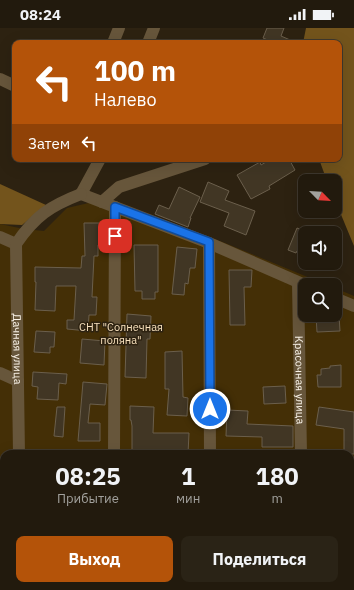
<!DOCTYPE html>
<html lang="ru">
<meta charset="utf-8">
<style>
:root{--surface:#221a0d;--page:#2a2316;--text:#f1f3f6;--muted:#a2a19d;--line:#3f382e;--accent:#b45309}
body{margin:0;font-family:"IBM Plex Sans",sans-serif;background:var(--page);color:var(--text);height:100vh;display:flex;flex-direction:column;font-size:15px;white-space:nowrap}
*{box-sizing:border-box;margin:0}
p{font-size:13px;color:var(--muted)}
.icon{flex:none;width:22px;height:22px;fill:none;stroke:currentColor;stroke-width:2;stroke-linecap:round;stroke-linejoin:round}
.map{position:relative;flex:1;overflow:hidden}
.sheet{position:absolute;left:0px;top:422px;width:354px;height:140px;display:flex;flex-direction:column;background:var(--surface);border-radius:12px 12px 0 0;box-shadow:0 4px 16px #0002,0 0 0 1px var(--line)}
.sheet>*{flex:none}
.banner{position:absolute;left:12px;top:12px;width:330px;height:122px;border-radius:8px;box-shadow:0 4px 16px #0002,0 0 0 1px var(--line);background:#b45309;color:#fff;overflow:hidden}
.needle{width:26px;rotate:114deg}
.tools{position:absolute;left:298px;top:146px;display:grid;gap:8px}
.tools a{display:grid;place-items:center;width:44px;height:44px;border-radius:8px;background:var(--surface);box-shadow:0 4px 16px #0002,0 0 0 1px var(--line);font-size:20px}
.pin{position:absolute;display:grid;place-items:center;width:34px;height:34px;color:#fff;margin:-17px;border-radius:8px;box-shadow:0 2px 6px #0006}
.me{position:absolute;width:44px;margin:-22px;rotate:0deg;stroke-linejoin:round;filter:drop-shadow(0 0 3px #0008)}
.turn{display:flex;align-items:center;gap:14px;height:84px;padding:0 16px;font-size:18px}
.turn .icon{width:52px;height:52px;stroke-width:2.5}
.turn b{display:block;font-size:28px;line-height:34px}
.then{display:flex;align-items:center;height:38px;padding:0 16px;background:#0003;gap:8px;font-size:15px}
.eta{display:flex;justify-content:space-evenly;align-items:center;height:68px;text-align:center}
.eta b{font-size:24px;font-weight:700;line-height:28px}
.action{display:flex;gap:8px;margin-top:auto;padding:8px 16px}
.action a{flex:1;height:46px;border-radius:8px;background:var(--accent);color:#fff;font-size:16px;font-weight:700;line-height:46px;text-align:center}
.action a+a{background:var(--page);color:var(--text)}
.status{display:flex;justify-content:space-between;align-items:center;height:28px;padding:0 20px;background:var(--surface);direction:ltr}
.status svg{height:11px;fill:currentColor}
.map>svg:first-child{display:block}
.green{fill:#442f06;fill-rule:evenodd}
.forest{fill:#73541c}
.building{fill:#413624;stroke:#6b5f4c}
.lines{fill:none;stroke-linecap:round;stroke-linejoin:round}
.minor{stroke:#67563b;stroke-width:12}
.route-casing{stroke:#114b97;stroke-width:10}
.route{stroke:#1a73e8;stroke-width:7}
.labels{text-anchor:middle;dominant-baseline:central;stroke-width:3;stroke-linejoin:round;paint-order:stroke}
.park-label{font-size:11px;fill:#f8e1bd;stroke:#2d2211}
.street-label{font-size:11px;fill:#f9f2e7;stroke:#2d2211}
</style>
<div class="status"><b>08:24</b><svg viewBox="0 0 49 12"><path d="M0 12V9h3v3zM5 12V6h3v6zM10 12V3h3v9zM15 12V0h3v12zM26 1h20v11H26zM47 4h2v5h-2z"/></svg></div>
<div class="map">
<svg width="354" height="562" viewBox="0 0 354 562">
<rect width="100%" height="100%" fill="#2d2211"/>
<path class="green" d="M106,171L225,215L327,257H305V287H335V260L354,268V562H0V196L24,201L44,203L67,180ZM4,426H350V558H4Z"/>
<g class="forest">
<polygon points="306,0 354,0 354,218 335,172 335,153 327,153 319,131 339,131 339,15 303,15"/>
<polygon points="0,156 46,177 22,197 0,196"/>
</g>
<g class="building">
<polygon points="267,0 284,0 281,8 297,15 275,15 263,10"/>
<polygon points="271,131 289,131 295,142 269,158 270,161 251,171 237,147 260,134 261,137"/>
<polygon points="208,154 229,163 225,172 255,183 246,207 224,198 229,185 200,174"/>
<polygon points="179,159 200,169 190,190 191,190 188,199 155,186 159,177 169,181"/>
<polygon points="84,195 105,195 105,217 98,217 98,228 94,228 92,269 97,269 96,287 89,287 88,303 67,301 67,292 74,292 76,258 56,258 55,283 35,282 36,254 35,254 35,239 81,240 82,228 85,228"/>
<polygon points="297,200 305,203 305,226 297,223 296,225 288,222"/>
<polygon points="134,217 158,217 158,264 155,264 155,271 142,271 142,263 135,263"/>
<polygon points="177,219 197,221 195,240 190,240 188,256 185,255 184,267 172,266"/>
<polygon points="229,242 252,242 251,259 244,259 245,297 230,297"/>
<polygon points="127,286 151,288 150,311 147,311 146,350 125,349"/>
<polygon points="339,287 340,303 317,304 316,288"/>
<polygon points="36,303 55,304 54,319 50,319 50,325 34,324"/>
<polygon points="82,311 105,313 104,337 80,335"/>
<polygon points="182,323 183,369 188,370 187,388 167,387 169,361 165,361 165,324"/>
<polygon points="341,337 341,359 318,359 317,347 321,347 321,341 330,340 330,338"/>
<polygon points="33,344 67,346 66,356 59,355 58,372 37,371 38,359 32,358"/>
<polygon points="83,354 107,356 105,377 90,376 88,395 100,395 100,413 78,413"/>
<polygon points="285,358 286,375 264,376 263,359"/>
<polygon points="130,378 154,379 153,405 189,405 188,426 132,426 132,398 131,392 130,392"/>
<polygon points="57,379 65,379 63,409 54,408"/>
<polygon points="319,379 354,384 354,426 344,426 344,401 316,397"/>
<polygon points="227,382 248,383 247,396 293,398 293,419 262,419 262,409 226,408"/>
</g>
<g class="lines">
<g class="minor">
<polyline points="113,15 119,0"/>
<polyline points="148,15 154,0"/>
<polyline points="0,51 15,58"/>
<polyline points="81,166 209,215 305,257"/>
<polyline points="81,166 100,131"/>
<polyline points="102,174 119,159 205,131"/>
<path d="M0,209L16,216C35,188 50,178 81,166"/>
<polyline points="209,215 210,426"/>
<path id="s1" d="M16,216L19,426"/>
<path id="s2" d="M298,255L301,426"/>
<polyline points="335,270 354,278"/>
<polyline points="0,345 18,353"/>
<polyline points="114,426 115,179"/>
<polyline points="0,472 4,474"/>
<polyline points="19,558 19,562"/>
<polyline points="115,558 115,562"/>
<polyline points="211,558 211,562"/>
<polyline points="303,558 303,562"/>
</g>
</g>
<g class="lines">
<g class="route-casing">
<polyline id="route" points="115,208 115,179 209,214 210,381"/>
</g>
<use href="#route" class="route"/>
</g>
<g class="labels">
<g class="park-label">
<text x="121" y="299">СНТ "Солнечная<tspan x="121" dy="13">поляна"</tspan></text>
</g>
<g class="street-label">
<text stroke="none"><textPath href="#s1" startOffset="105">Дачная улица</textPath></text>
<text stroke="none"><textPath href="#s2" startOffset="97">Красочная улица</textPath></text>
</g>
</g>
</svg>
<div class="tools">
<a><svg class="needle" viewBox="-14 -14 28 28"><path d="M0-13l5 13h-10z" fill="#e53935"/><path d="M0 13l5-13h-10z" fill="#a2a19d"/></svg></a>
<a><svg class="icon" aria-label="sound" viewBox="0 0 24 24"><path d="M4 9h4l5-4v14l-5-4H4zM17 9q2 3 0 6"/></svg></a>
<a><svg class="icon" aria-label="search" viewBox="0 0 24 24"><circle cx="10" cy="10" r="6"/><path d="M15 15l6 6"/></svg></a>
</div>
<div class="pin" style="left:115px;top:208px;background:#d93025"><svg class="icon" aria-label="arrive" viewBox="0 0 24 24"><path d="M6 21V4h12l-3 4 3 4H6"/></svg></div>
<svg class="me" style="left:210px;top:381px" viewBox="-20 -20 40 40"><circle r="17" fill="#1a73e8" stroke="#fff" stroke-width="3"/><path d="M0-11L8 9 0 5-8 9z" fill="#fff"/></svg>
<div class="banner">
<div class="turn"><svg class="icon" aria-label="left" viewBox="0 0 24 24"><path d="M17 20v-9H6M10 6l-5 5 5 5"/></svg><div><b>100 m</b>Налево</div></div>
<div class="then">Затем<svg class="icon" aria-label="left" viewBox="0 0 24 24"><path d="M17 20v-9H6M10 6l-5 5 5 5"/></svg></div>
</div>
<section class="sheet">
<div class="eta">
<div><b>08:25</b><p>Прибытие</p></div>
<div><b>1</b><p>мин</p></div>
<div><b>180</b><p>m</p></div>
</div>
<div class="action"><a>Выход</a><a>Поделиться</a></div>
</section>
</div>
